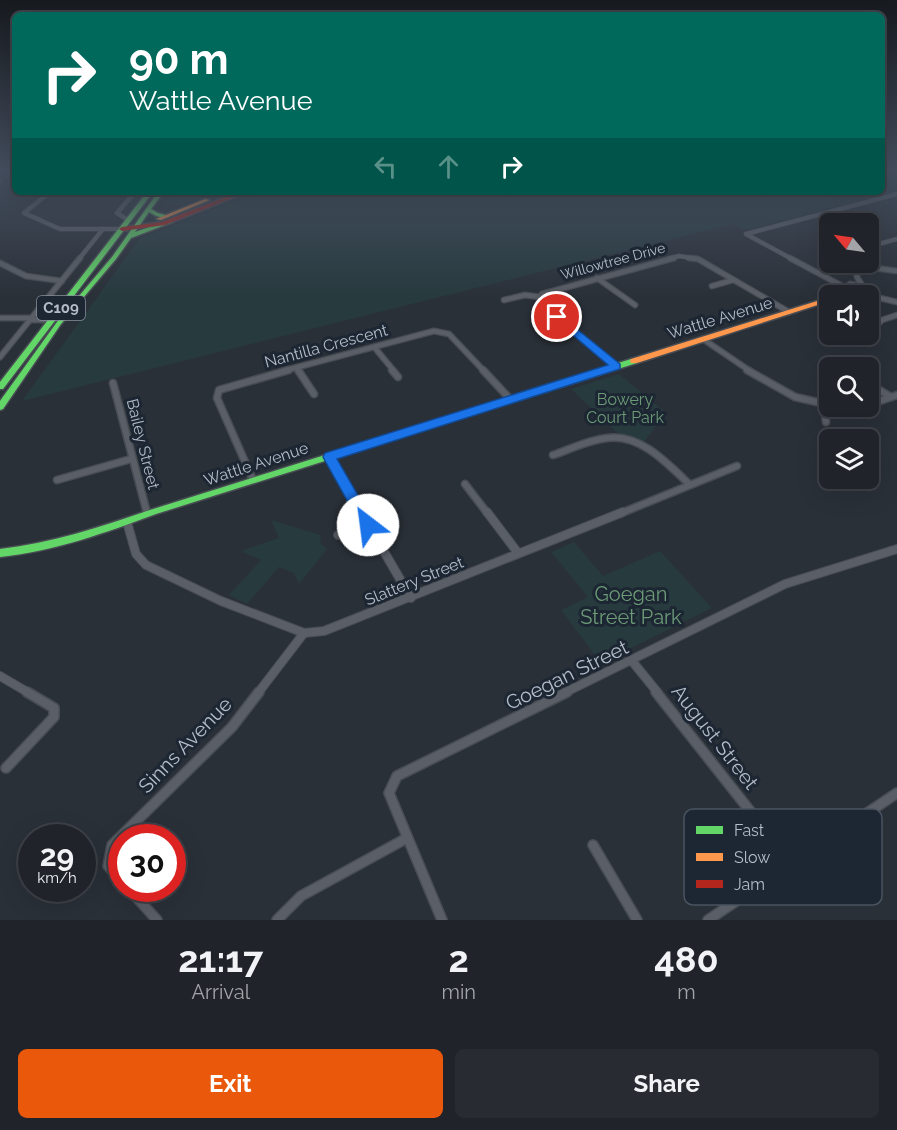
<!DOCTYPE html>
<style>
:root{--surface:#20242a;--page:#282c32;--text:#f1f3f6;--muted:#a2a4a8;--line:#3d4147;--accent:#ea580c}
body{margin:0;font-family:Raleway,sans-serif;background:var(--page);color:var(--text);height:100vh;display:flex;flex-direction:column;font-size:22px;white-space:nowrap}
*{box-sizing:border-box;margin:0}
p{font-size:20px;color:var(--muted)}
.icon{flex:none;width:33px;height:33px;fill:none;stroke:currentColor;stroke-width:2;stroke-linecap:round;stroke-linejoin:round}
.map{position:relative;height:920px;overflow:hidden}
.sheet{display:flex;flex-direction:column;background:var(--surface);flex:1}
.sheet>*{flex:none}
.top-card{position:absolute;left:12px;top:12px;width:873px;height:183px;border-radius:9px;box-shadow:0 6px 24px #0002,0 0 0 2px var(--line);background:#00695c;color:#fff;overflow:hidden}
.needle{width:39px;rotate:299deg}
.buttons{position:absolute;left:819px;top:213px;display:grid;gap:12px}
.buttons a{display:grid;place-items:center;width:60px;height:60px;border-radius:9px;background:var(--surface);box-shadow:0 6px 24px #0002,0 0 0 2px var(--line);font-size:30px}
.speed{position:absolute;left:18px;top:824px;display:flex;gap:12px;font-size:30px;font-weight:700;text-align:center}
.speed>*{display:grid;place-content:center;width:78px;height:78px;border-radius:50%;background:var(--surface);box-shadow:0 6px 24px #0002,0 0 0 2px var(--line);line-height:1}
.speed small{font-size:15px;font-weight:400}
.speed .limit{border:9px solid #d22;background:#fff;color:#111}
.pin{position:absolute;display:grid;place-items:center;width:51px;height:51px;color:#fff;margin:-26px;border:3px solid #fff;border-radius:50%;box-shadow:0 2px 6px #0007}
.me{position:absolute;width:66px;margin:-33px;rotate:330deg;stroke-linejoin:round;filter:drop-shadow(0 0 4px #0008)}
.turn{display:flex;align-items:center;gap:21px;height:126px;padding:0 18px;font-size:27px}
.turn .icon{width:78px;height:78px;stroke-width:2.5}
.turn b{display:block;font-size:42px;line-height:51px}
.lanes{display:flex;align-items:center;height:57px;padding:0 18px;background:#0003;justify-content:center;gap:30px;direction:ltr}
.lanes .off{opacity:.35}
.eta{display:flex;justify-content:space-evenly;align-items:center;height:102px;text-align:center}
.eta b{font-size:36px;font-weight:700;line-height:42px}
.button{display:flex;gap:12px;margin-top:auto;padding:12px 18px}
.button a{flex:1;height:69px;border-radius:9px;background:var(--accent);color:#fff;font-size:24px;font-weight:700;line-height:69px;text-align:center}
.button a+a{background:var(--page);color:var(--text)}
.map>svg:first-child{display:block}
.green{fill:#273a3e}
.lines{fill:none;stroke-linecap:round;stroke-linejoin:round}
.street-far4-casing{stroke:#484c53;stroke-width:5}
.street-far3-casing{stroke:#484c53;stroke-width:7}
.street-far2-casing{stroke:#484c53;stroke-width:9}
.street-far1-casing{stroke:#484c53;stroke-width:10}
.street-casing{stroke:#484c53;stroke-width:12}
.fast-casing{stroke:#484c53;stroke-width:3}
.slow-casing{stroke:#484c53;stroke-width:3}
.jam-casing{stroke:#484c53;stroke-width:3}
.street-far4{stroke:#5a5e66;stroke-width:4}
.street-far3{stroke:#5a5e66;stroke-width:4.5}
.street-far2{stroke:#5a5e66;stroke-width:6}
.street-far1{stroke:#5a5e66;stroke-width:8}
.street{stroke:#5a5e66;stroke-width:9}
.fast{fill:#63d668;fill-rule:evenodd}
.slow{fill:#ff974d;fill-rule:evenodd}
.jam{fill:#b3261e;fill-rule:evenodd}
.rail{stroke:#595d64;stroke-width:1.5;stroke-dasharray:4 4;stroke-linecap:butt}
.route{fill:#1a73e8;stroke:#114b97;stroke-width:1.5}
.labels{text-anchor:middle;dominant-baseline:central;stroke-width:6;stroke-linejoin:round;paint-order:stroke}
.far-street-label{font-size:14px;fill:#b4bcc9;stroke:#1d2633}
.shield{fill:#1d2633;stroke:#878f9c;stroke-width:1.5}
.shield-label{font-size:15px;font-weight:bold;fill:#b4bcc9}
.street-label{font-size:16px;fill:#b4bcc9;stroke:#1d2633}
.park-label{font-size:16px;fill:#6b9a76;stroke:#1d2633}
.near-park-label{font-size:20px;fill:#6b9a76;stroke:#1d2633}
.near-street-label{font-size:20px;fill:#b4bcc9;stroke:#1d2633}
.key{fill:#1d2633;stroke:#4a5360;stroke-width:1.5}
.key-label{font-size:16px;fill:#b4bcc9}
</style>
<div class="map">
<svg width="897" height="920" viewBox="0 0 897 920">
<rect width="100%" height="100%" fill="#2a3038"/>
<g class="green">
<polygon points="882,169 897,169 897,191 745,230 733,224 22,401 140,238 257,192 620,192 635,196 641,192 882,192"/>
<polygon points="173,192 218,192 184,205 164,205"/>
<polygon points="619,374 666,413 644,442 620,435 571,389"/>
<polygon points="271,520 320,535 321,544 327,549 299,584 294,573 279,567 247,604 229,595 261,560 241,551 279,538"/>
<polygon points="574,542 603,576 660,551 712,608 601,663 561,610 588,597 551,552"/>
</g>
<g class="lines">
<g class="street-far4-casing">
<g id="street-far4">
<polyline points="50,192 24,213 60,229 122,229"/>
<polyline points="128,220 117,213 135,192"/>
<polyline points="868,247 897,239"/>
<polyline points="79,259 103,229"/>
<polyline points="668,259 679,256 698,259"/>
<polyline points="792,259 746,234 897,194"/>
</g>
</g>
<g class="street-far3-casing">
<g id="street-far3">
<polyline points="689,258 698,259 789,312"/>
<polyline points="790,258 846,288"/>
<polyline points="0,263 26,276 62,281"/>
<polyline points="855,263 857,277 863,287"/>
<polyline points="855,265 897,271"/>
<polyline points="597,278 635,305"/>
<path d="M850,284L861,286L866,291C859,295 852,293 846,287Z"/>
<polyline points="712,286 733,280"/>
<polyline points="863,294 897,302"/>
<polyline points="839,296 847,289"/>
<polyline points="504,300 525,295 540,297"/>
<polyline points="38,310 63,305"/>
<polyline points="0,318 32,318"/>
<polyline points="30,320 52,320"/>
<polyline points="877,325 882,320 897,315"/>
<polyline points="703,339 750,371"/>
<polyline points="375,348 394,371"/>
<polyline points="0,357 80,258"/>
<polyline points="616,366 543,304 539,300 542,294 674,258"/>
<polyline points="297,368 299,371"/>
<polyline points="283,371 434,331 449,334 484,371"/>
</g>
</g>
<g class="street-far2-casing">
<g id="street-far2">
<polyline points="298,370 314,394"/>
<polyline points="392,370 398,377"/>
<polyline points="483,370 510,399"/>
<polyline points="747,370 795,397 830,405"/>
<polyline points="113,383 147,513"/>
<polyline points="868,383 891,397"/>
<polyline points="824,404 826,422"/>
<polyline points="868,405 897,395"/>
<path d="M553,455C571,449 588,440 607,438C640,433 668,464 690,485"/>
<polyline points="329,457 362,514"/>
<polyline points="57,480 131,459"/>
<polyline points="253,480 217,398 219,390 289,370"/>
<polyline points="465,484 488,514"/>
<polyline points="619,514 737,466"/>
</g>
</g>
<g class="street-far1-casing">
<g id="street-far1">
<polyline points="361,512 411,598"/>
<polyline points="487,512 518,553"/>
<polyline points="127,522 136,554 146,565 221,601 304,633 324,631 623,512"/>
<polyline points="338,535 368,525"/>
<polyline points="632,661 658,693"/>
<polyline points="0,676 29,693"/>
<polyline points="258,693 304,633"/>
<polyline points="564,693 785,584 897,549"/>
</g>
</g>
<g class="street-casing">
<g id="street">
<polyline points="656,692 792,864"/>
<polyline points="6,768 54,717 54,708 27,692"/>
<polyline points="593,845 637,920"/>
<polyline points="122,881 108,866 112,845 232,727 259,692"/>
<polyline points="128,888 157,920"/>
<polyline points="277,920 301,896 407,838"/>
<polyline points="442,920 389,793 397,776 567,692"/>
<polyline points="708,920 897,793"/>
</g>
</g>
<g class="fast-casing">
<g id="fast">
<polygon points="147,192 153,192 3,389 0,389 0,382"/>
<path d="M158,192H164L151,209L158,213L170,216C164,220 155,216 149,212L135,232L169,220H173V222L131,238L116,259L61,324L3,409L0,410V401L57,322L112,257Z"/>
<path d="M631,359H637L638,361L637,363L156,514C105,533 55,551 0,557V549C52,543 100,527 150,510Z"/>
</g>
</g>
<g class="slow-casing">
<g id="slow">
<polygon points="205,199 210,200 161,220 156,219"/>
<polygon points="830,297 830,301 637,363 631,363 630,361 631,359"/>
</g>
</g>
<g class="jam-casing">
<polygon id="jam" points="239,192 247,192 165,225 122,231 119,229 122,227 162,222"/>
</g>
<use href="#street-far4" class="street-far4"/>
<use href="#street-far3" class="street-far3"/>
<use href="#street-far2" class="street-far2"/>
<use href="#street-far1" class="street-far1"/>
<use href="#street" class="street"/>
<use href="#fast" class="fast"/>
<use href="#slow" class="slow"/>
<use href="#jam" class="jam"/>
<polyline class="rail" points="0,182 15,171"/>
</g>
<linearGradient id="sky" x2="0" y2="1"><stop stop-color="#171a1f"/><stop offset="0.57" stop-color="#444e5e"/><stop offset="1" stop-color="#444e5e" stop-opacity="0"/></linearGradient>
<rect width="897" height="298" fill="url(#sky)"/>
<polygon class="route" points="557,313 620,364 620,369 337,459 375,525 373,529 363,529 323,457 325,453 608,365 554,319 552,317"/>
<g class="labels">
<g class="far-street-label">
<text transform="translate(613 261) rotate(-15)">Willowtree Drive</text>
</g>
<rect class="shield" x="37" y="296" width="48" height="24" rx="4.5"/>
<g class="shield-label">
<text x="61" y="308">C109</text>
</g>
<g class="street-label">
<text transform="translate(720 318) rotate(-17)">Wattle Avenue</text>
<text transform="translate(326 346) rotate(-15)">Nantilla Crescent</text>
<text transform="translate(143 444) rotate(76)">Bailey Street</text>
<text transform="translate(256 464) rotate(-18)">Wattle Avenue</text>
<text transform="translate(414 581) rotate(-22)">Slattery Street</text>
</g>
<g class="park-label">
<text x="625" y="399">Bowery<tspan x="625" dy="18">Court Park</tspan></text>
</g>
<g class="near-park-label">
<text x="631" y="594">Goegan<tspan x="631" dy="23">Street Park</tspan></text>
</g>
<g class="near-street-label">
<text transform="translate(567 675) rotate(-26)">Goegan Street</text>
<text transform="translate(715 737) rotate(52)">August Street</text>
<text transform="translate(185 745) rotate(-46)">Sinns Avenue</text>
</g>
</g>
<rect x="684" y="809" width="198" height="96" rx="9" class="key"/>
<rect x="696" y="826" width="27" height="8" fill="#63d668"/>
<rect x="696" y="853" width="27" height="8" fill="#ff974d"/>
<rect x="696" y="880" width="27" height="8" fill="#b3261e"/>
<g class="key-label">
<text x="734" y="836">Fast</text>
<text x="734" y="863">Slow</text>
<text x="734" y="890">Jam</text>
</g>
</svg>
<div class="buttons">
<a><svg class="needle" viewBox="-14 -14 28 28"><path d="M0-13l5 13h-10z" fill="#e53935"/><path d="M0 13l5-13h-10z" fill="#a2a4a8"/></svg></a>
<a><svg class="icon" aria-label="sound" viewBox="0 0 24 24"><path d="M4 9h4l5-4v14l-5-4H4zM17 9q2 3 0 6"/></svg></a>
<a><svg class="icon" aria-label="search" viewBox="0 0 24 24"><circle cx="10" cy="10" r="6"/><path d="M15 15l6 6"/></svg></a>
<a><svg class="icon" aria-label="layers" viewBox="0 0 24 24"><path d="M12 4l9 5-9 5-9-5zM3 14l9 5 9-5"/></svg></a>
</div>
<div class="speed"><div>29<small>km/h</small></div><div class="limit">30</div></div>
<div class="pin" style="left:557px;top:317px;background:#d93025"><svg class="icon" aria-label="arrive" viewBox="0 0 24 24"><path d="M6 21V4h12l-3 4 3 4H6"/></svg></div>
<svg class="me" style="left:368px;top:525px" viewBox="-20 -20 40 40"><circle r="19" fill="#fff"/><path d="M0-13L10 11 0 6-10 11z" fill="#1a73e8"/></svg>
<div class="top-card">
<div class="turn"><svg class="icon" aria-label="right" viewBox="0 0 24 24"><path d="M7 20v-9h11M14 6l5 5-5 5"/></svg><div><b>90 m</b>Wattle Avenue</div></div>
<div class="lanes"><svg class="icon off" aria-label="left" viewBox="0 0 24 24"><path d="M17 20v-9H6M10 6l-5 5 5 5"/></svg><svg class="icon off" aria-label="ahead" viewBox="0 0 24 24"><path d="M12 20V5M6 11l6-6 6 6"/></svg><svg class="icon" aria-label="right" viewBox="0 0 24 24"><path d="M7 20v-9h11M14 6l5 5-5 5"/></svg></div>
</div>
</div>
<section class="sheet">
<div class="eta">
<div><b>21:17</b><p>Arrival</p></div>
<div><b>2</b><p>min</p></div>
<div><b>480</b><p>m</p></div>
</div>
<div class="button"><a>Exit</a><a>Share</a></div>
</section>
